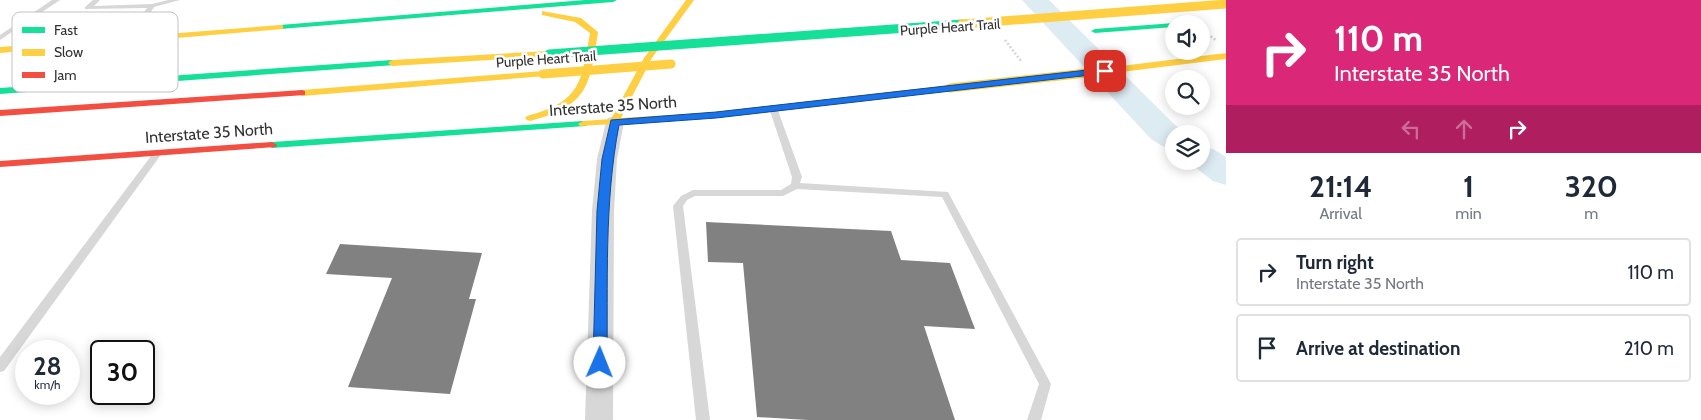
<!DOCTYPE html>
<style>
:root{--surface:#fff;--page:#f2f2f3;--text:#1f2937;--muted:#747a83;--line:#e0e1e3}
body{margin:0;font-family:Cabin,sans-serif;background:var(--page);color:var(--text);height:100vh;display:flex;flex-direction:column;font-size:19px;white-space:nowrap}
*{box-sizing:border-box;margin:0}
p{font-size:16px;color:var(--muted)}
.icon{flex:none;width:28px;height:28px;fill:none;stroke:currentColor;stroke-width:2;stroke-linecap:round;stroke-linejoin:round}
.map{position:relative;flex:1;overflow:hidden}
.sheet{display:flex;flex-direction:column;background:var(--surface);width:475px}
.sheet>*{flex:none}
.hud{background:#db2777;color:#fff;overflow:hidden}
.fabs{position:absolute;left:1165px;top:15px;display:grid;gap:10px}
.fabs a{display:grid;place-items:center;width:45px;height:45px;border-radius:50%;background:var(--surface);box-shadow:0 2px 12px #0003;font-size:25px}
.speed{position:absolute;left:15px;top:340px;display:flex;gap:10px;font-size:25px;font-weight:700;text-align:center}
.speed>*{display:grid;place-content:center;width:65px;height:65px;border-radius:50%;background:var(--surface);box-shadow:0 2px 12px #0003;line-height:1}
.speed small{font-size:12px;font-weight:400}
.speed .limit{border:2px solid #111;border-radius:8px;background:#fff;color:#111}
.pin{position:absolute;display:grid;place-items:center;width:42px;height:42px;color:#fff;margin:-21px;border-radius:10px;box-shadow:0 2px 8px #0006}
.me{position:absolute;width:55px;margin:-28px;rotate:1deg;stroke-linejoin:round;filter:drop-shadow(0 0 4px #0008)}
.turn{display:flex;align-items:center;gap:18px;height:105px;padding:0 25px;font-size:22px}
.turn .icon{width:65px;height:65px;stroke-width:2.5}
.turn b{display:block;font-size:35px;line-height:42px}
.lanes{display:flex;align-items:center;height:48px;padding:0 25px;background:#0003;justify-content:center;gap:25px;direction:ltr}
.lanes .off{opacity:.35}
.eta{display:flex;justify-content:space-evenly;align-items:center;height:85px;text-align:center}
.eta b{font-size:30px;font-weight:700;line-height:35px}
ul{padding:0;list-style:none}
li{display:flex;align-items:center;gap:15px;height:68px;margin:0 10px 8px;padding:0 15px;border:2px solid var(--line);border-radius:5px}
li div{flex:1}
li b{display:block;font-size:19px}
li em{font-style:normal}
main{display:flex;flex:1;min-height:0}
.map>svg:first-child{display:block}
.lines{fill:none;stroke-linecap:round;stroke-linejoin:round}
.river{fill:#ddebf3;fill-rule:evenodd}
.building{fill:#818181}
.path{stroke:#d6d6d6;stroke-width:2.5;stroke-dasharray:2 2;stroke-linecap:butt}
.lane{fill:#d7d7d7;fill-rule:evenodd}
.street{fill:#d7d7d7;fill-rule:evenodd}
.fast{fill:#16e098;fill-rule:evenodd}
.slow{fill:#ffcf43;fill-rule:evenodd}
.jam{fill:#f24e42;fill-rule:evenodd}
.fast-bridge{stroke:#16e098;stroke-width:9}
.slow-bridge{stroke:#ffcf43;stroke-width:9}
.route{fill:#1a73e8;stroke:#114b97}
.labels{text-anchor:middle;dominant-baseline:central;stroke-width:5;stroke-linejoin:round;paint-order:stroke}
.far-street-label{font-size:14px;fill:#333;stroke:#fff}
.street-label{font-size:16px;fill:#333;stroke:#fff}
.key{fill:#fff;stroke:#c2c2c2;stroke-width:1}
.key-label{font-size:14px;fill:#333}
</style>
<main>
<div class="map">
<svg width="1226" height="420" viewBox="0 0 1226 420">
<rect width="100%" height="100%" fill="#fff"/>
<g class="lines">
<g class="river">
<polygon points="1022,0 1049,0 1175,125 1187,134 1174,134 1174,149 1162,146 1151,139"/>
<polygon points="1201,146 1213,149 1226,157 1226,185 1213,181 1187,161 1201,161"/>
</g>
</g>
<g class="building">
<polygon points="706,222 891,231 901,260 950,263 975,329 924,326 955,420 808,420 757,417 743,263 708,262"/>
<polygon points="340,244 482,253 469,299 476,299 450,394 348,387 392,278 326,274"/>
</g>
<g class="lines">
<g class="path">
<polyline points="1201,29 1217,41"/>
<polyline points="1005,40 1021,61"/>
</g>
<g class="lane">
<polygon points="52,0 60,0 0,40 0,35"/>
<polygon points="93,0 100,0 94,6 152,4 168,0 180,0 154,7 133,41 130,41 126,39 147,8 85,9 85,7"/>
<polygon points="773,105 777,108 802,177 800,183 948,192 1051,384 1041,420 1027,420 1039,384 942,197 797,189 783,196 695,196 687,200 683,206 710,420 696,420 673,206 681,196 693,190 781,190 791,184 792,177 769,108"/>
<polygon points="157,151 162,154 160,156 4,371 0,372 0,357 154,152"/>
</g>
<polygon class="street" points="615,116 622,118 624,122 617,159 614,211 613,420 585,420 592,211 597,159 606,122 608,118"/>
<g class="fast">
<polygon points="585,0 617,0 613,2 280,29 276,27 280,25"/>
<polygon points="1174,23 1177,24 1174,24 1174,27 1095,33 1091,31 1095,29"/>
<polygon points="392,60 395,61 395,65 0,94 0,88"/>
<polygon points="583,121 588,124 586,126 272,148 267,145 272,142"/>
</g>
<g class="slow">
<polygon points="686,0 694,0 652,58 621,118 716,112 950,85 955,88 950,91 716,118 580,126 578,124 583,121 611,119 644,58"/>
<path d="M542,11L581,18L598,32C590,86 588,106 530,121L527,120L525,118L527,116C581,101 581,84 590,33L575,22L542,15Z"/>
<polygon points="280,25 283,25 283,29 0,53 0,47"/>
<polygon points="549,51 553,54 552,56 392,66 388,63 392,60"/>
<polygon points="1226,53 1226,59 1105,74 1101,71 1105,68"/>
<polygon points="543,71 546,72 546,76 302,96 297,93 302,90"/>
</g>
<g class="jam">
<polygon points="302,90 305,91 305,95 0,116 0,110"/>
<polygon points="272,142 277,145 276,147 0,167 0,161"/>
</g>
<polyline class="fast-bridge" points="549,54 962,24"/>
<g class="slow-bridge">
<polyline points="962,24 1226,4"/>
<polyline points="543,74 671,64"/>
<polyline points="950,88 1105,71"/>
</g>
</g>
<path class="route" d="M1105,68L1108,69V73L716,118L619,125C604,203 608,284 607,363L605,367L600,369L595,367L593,363L597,211L602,159L611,120L716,112Z"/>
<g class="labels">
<g class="far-street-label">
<text transform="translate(950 27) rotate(-4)">Purple Heart Trail</text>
<text transform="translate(546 59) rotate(-4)">Purple Heart Trail</text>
</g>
<g class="street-label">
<text transform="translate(613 106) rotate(-4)">Interstate 35 North</text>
<text transform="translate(209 133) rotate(-4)">Interstate 35 North</text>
</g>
</g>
<rect x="12" y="12" width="166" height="80" rx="8" class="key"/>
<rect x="22" y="27" width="23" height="6" fill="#16e098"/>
<rect x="22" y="49" width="23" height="7" fill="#ffcf43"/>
<rect x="22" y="72" width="23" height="6" fill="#f24e42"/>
<g class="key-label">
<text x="54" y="35">Fast</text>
<text x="54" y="57">Slow</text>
<text x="54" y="80">Jam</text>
</g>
</svg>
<div class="fabs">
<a><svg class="icon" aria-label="sound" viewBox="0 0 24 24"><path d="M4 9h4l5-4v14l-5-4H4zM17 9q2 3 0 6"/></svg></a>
<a><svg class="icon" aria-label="search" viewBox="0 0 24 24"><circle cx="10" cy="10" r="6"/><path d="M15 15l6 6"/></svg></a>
<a><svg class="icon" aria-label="layers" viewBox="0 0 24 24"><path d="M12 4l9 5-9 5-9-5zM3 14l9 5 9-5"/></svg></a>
</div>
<div class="speed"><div>28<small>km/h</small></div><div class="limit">30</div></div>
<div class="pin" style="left:1105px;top:71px;background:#d93025"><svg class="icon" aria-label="arrive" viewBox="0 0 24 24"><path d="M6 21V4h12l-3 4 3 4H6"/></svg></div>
<svg class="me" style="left:600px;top:363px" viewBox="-20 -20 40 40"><circle r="19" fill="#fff"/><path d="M0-13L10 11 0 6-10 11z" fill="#1a73e8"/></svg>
</div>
<section class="sheet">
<div class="hud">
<div class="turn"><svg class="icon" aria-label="right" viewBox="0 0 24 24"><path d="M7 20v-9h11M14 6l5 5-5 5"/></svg><div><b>110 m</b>Interstate 35 North</div></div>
<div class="lanes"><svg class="icon off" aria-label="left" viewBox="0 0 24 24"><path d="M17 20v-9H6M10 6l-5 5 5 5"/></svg><svg class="icon off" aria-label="ahead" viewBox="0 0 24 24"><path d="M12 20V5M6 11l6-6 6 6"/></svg><svg class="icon" aria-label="right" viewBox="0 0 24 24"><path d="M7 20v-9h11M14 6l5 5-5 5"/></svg></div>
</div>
<div class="eta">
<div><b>21:14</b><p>Arrival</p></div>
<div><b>1</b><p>min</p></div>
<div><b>320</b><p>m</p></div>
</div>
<ul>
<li><svg class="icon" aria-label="right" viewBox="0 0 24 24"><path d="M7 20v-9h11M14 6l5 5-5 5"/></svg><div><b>Turn right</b><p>Interstate 35 North</p></div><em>110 m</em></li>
<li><svg class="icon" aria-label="arrive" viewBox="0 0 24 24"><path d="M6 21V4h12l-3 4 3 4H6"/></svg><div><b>Arrive at destination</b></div><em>210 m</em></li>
</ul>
</section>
</main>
